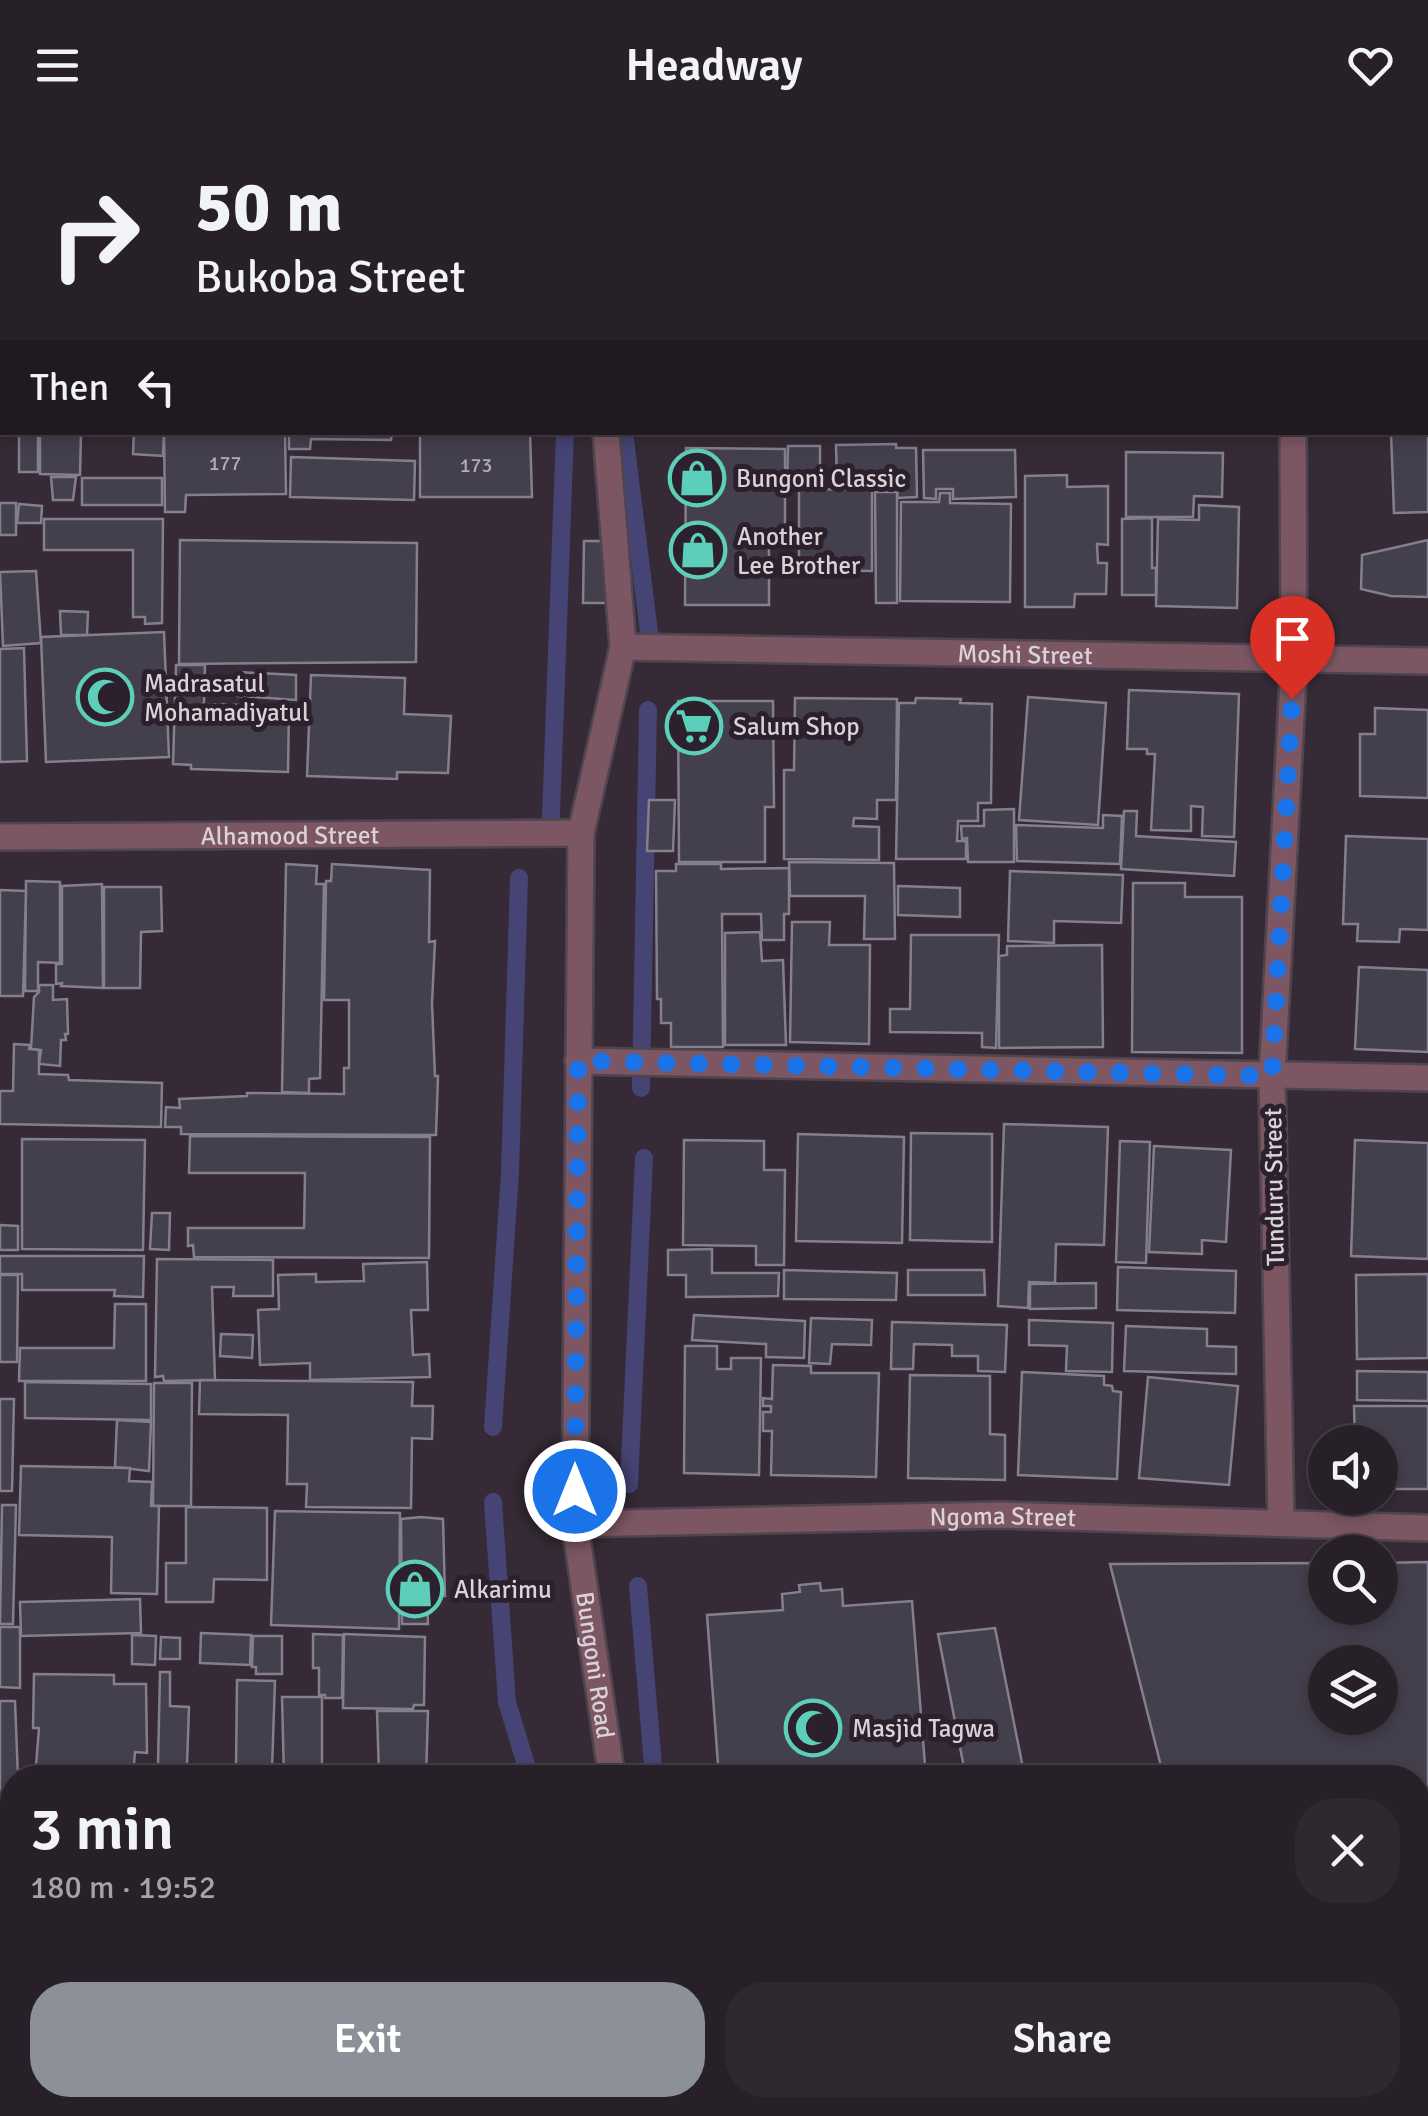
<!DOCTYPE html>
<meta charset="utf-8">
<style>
:root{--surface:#282028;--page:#302830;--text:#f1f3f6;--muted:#a5a3a8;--line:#443e45;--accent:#8c9099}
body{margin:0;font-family:Signika,sans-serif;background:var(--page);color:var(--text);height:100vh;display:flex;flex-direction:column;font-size:38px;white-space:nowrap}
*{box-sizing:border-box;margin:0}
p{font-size:32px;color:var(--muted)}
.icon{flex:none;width:55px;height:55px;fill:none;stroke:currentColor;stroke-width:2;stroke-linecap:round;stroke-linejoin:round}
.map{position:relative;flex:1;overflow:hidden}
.drawer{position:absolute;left:0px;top:1635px;width:1430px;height:352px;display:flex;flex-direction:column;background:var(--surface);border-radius:40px 40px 0 0;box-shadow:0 5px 15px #0003,0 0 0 2px var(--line)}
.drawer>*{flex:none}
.top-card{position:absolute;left:0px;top:0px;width:1430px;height:305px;box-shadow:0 5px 15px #0003,0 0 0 2px var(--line);background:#282028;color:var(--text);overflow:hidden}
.tools{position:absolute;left:1308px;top:1295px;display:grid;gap:20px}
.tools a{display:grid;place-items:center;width:90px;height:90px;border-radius:50%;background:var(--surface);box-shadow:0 5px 15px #0003,0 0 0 2px var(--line);font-size:50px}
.pin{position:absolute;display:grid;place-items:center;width:85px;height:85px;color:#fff;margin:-102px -42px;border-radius:50% 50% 50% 0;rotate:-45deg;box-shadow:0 0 10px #0007}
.pin .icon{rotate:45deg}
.me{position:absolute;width:110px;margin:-55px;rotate:0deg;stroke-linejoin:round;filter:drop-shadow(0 0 8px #0008)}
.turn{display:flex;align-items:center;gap:35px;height:210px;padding:0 30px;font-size:45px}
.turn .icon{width:130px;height:130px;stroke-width:2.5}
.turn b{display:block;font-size:70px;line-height:85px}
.then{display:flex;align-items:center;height:95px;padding:0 30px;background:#0003;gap:20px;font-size:38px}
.round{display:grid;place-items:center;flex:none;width:105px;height:105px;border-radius:40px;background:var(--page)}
.headline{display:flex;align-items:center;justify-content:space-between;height:170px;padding:0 30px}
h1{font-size:60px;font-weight:600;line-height:75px}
.cta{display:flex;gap:20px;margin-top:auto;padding:20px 30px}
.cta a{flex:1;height:115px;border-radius:40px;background:var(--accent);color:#fff;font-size:40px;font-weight:600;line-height:115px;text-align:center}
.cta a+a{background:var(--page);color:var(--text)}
header{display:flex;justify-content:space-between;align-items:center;height:130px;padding:0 30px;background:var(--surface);font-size:45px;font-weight:600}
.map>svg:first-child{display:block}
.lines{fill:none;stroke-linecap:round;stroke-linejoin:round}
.stream{stroke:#454474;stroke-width:18}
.building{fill:#433f4d;stroke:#837f8f;stroke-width:2.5;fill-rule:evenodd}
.minor-casing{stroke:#4f454f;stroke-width:30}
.major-casing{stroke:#4f454f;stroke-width:30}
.minor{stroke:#7c5763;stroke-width:25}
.major{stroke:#c87c97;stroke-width:25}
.route{stroke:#1a73e8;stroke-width:18;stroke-dasharray:0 32.4}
.labels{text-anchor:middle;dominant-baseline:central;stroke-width:10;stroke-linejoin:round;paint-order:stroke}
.number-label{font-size:20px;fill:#b4adb6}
.poi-label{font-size:25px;fill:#d9d2d9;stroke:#2b202b;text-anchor:start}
.street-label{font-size:25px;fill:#d9d2d9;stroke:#2b202b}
</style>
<header><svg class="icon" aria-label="menu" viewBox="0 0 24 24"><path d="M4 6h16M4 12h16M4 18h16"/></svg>Headway<svg class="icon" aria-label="heart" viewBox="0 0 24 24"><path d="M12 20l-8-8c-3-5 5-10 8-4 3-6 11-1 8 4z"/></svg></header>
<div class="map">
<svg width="1428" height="1986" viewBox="0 0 1428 1986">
<rect width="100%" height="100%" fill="#352a35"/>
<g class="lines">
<g class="stream">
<polyline points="0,102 2,102"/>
<polyline points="624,302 650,510"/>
<polyline points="551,686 565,302"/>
<polyline points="641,958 648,580"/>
<polyline points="493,1297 510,1043 519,748"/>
<polyline points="629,1354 644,1028"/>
<polyline points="493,1372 507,1572 530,1648"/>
<polyline points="638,1456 654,1648"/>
<polyline points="0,1768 12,1769"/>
<polyline points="0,1859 12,1858"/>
<polyline points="634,1975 636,1986"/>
<polyline points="728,1975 732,1986"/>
</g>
</g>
<g class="building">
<polygon points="1428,277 1428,382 1394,383 1391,302 1428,302"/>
<rect x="19" y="302" width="19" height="40"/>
<polygon points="40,302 81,302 80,345 40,344"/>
<polygon points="134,302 164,302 163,326 133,324"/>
<polygon points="164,302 285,302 286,364 186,365 185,382 165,382"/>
<polygon points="289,302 392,302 391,310 311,309 310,319 289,319"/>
<polygon points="420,302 530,302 532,367 420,367"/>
<polygon points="896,314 896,318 916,318 917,367 897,368 898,353 837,353 836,315"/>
<polygon points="788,316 820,316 820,355 787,355"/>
<polygon points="686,318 785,319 785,401 769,401 769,475 685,475"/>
<polygon points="923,320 1015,320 1016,367 953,369 953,359 936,359 936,369 924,368"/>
<polygon points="1126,322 1223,323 1222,367 1194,366 1193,387 1126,387"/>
<polygon points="291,327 415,331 414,370 290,367"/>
<polygon points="1067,345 1067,357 1108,356 1108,415 1097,414 1098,433 1107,433 1106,464 1075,464 1074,477 1025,477 1025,346"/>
<polygon points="51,347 76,347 73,370 53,370"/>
<rect x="82" y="348" width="80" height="27"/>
<polygon points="799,359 872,360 872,441 799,440"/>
<polygon points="875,362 897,362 897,473 876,473"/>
<polygon points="940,363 950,363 950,373 1011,374 1010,472 900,471 901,372 939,372"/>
<rect x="0" y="373" width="16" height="32"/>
<polygon points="19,374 42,376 41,393 17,393"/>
<polygon points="1199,375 1239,377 1237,478 1156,476 1158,389 1199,390"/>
<polygon points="1152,388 1152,438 1156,438 1156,465 1122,465 1122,389"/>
<polygon points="44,389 163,389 162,493 145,494 145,487 133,487 133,420 44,420"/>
<polygon points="180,410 417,413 416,532 179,534"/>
<polygon points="1428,410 1428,467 1391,466 1361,459 1362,425"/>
<polygon points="584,411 609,411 608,473 583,473"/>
<polygon points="36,441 41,513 3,516 0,442"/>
<polygon points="60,481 88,482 87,505 61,505"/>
<polygon points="164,502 169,627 46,632 41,507"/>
<polygon points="24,518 27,631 0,632 0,519"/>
<polygon points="176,535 205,535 204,574 289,576 288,642 191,639 191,635 173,634"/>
<polygon points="239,542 296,545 296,570 238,566"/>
<polygon points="311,545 405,548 404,584 451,586 448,643 397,642 397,649 307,646"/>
<polygon points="1129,560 1239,564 1234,707 1202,706 1203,677 1191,676 1191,701 1151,700 1155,624 1147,624 1147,619 1127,619"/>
<polygon points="1028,567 1106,573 1098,695 1019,690"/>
<polygon points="795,568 897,569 896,670 877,670 877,689 854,688 853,696 879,697 879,730 784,729 784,640 794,640"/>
<polygon points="916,568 961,569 960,573 992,574 991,673 978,673 978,691 958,691 957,711 966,711 966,729 896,729 899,573 915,573"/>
<polygon points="678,571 773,571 774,677 765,677 765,732 679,732"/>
<polygon points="1375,578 1428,580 1428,668 1360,666 1360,604 1375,604"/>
<polygon points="649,670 675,670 673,721 647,721"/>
<polygon points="1014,679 1014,732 968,732 967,708 962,709 961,696 984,696 984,680"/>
<polygon points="1124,681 1137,681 1136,706 1236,712 1234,746 1121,739"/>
<polygon points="1103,685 1122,686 1120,734 1017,731 1016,695 1103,698"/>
<polygon points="1346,706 1428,709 1428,800 1400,799 1399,812 1357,811 1358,794 1343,794"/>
<polygon points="789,732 894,733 895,809 864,809 865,766 790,766"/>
<polygon points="286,734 317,736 316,754 324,754 320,948 309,949 309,963 282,962"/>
<polygon points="332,734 430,740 429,812 435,811 432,873 435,946 438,946 436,1005 181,1004 181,997 165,997 166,977 180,978 179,969 247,966 247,963 344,964 344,938 349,938 349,870 324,870 326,751 331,751"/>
<polygon points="676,734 721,734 721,739 789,738 789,784 784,784 784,810 762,810 761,784 722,784 723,917 671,917 671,893 661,893 661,869 657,869 656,741 676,741"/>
<polygon points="1010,741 1123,745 1121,793 1054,791 1054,813 1008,811"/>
<polygon points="26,751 60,752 60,833 38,832 38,861 25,861"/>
<polygon points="1133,753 1185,753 1185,767 1242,767 1242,923 1132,922"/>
<polygon points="102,754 103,858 61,856 62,853 56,854 56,834 62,834 62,756"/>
<polygon points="898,756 960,758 960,787 898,785"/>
<polygon points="104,757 161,757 162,801 141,802 140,858 104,858"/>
<polygon points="0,760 26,761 23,866 0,866"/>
<polygon points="792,792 830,792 829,815 870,815 869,914 790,912"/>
<polygon points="760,802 762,831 783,830 786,915 725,915 725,803"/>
<polygon points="911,805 999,805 996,918 982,917 982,903 890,902 890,879 910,879"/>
<polygon points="1102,815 1103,917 999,918 999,826 1007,825 1007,816"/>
<polygon points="1359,837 1428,840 1428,922 1355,919"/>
<polygon points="39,855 53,855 53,870 67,869 68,904 65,904 66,910 61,910 60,936 39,934 41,920 31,919 34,867 39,862"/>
<polygon points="14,914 30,915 29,919 39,920 39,944 68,945 69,950 162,953 161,997 0,994 0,961 13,961"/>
<polygon points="1004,994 1108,997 1104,1115 1056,1114 1055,1153 1029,1152 1028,1178 998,1176"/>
<polygon points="911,1003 992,1004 992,1112 910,1110"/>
<polygon points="798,1004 904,1007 902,1113 796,1111"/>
<polygon points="190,1006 430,1007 429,1128 194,1127 193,1115 188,1116 188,1098 304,1098 305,1043 189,1043"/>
<polygon points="22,1009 145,1010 143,1120 22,1119"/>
<polygon points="684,1010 764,1011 764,1040 785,1040 784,1135 756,1135 756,1116 683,1115"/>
<polygon points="1355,1010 1428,1013 1428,1129 1351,1126"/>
<polygon points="1120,1011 1150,1012 1146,1133 1116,1132"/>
<polygon points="1154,1016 1231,1020 1226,1112 1202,1110 1202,1124 1149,1122"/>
<polygon points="152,1083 170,1083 169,1120 150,1119"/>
<polygon points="0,1095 18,1096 18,1120 0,1120"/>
<polygon points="712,1119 712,1143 779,1143 778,1166 686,1167 686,1145 668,1145 668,1120"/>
<polygon points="0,1126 144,1126 143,1167 114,1166 115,1160 22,1160 22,1144 0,1144"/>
<polygon points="157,1129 273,1130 273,1166 233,1166 234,1157 212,1157 215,1250 164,1251 163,1246 155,1247"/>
<polygon points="427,1132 428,1180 411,1180 413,1225 429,1224 430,1247 310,1250 310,1233 260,1235 258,1180 279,1179 278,1145 316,1144 316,1152 364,1151 363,1134"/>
<polygon points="1118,1137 1236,1141 1235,1183 1117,1180"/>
<polygon points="784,1140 897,1143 896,1170 784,1169"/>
<polygon points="908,1140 984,1140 985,1165 908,1165"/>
<polygon points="1428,1144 1428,1228 1357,1229 1356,1145"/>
<polygon points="0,1145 18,1145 17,1232 0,1232"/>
<polygon points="1096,1153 1096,1178 1030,1179 1030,1154"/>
<polygon points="115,1174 146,1174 146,1251 19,1251 20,1218 114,1218"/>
<polygon points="694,1185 805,1191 804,1228 766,1227 766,1214 692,1210"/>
<polygon points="811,1188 872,1190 871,1215 832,1214 830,1234 809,1233"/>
<polygon points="1029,1190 1113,1193 1112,1242 1066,1241 1067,1216 1029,1215"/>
<polygon points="892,1192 1007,1195 1005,1242 978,1241 978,1226 952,1226 952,1215 914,1214 913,1239 891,1239"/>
<polygon points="1126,1196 1207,1199 1207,1216 1236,1217 1236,1244 1124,1241"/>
<polygon points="221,1204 253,1205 252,1228 220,1226"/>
<polygon points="685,1216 717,1216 717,1239 731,1239 731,1228 761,1228 759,1345 684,1343"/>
<polygon points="773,1235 811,1236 811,1243 879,1243 876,1347 771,1345 772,1301 763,1301 763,1282 771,1282 771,1276 763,1276 763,1268 772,1269"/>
<polygon points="1357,1241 1428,1242 1428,1271 1357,1270"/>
<polygon points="1022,1242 1104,1246 1104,1255 1112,1256 1113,1261 1121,1262 1117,1349 1018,1345"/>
<polygon points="910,1245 990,1246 990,1304 1005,1305 1005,1350 908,1348"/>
<polygon points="1148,1247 1238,1256 1229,1355 1139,1348"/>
<polygon points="200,1250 413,1252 412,1276 433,1276 432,1309 412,1308 411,1378 306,1377 307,1354 287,1354 288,1285 199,1284"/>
<polygon points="25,1252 151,1254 151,1290 25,1288"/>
<polygon points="154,1253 192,1253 191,1376 153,1376"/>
<polygon points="0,1269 14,1269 12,1361 0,1361"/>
<polygon points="1354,1276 1428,1276 1428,1359 1380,1359 1380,1312 1355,1312"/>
<polygon points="117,1290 151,1292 149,1341 115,1337"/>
<polygon points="21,1336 130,1338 129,1351 152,1352 151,1376 159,1376 157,1464 111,1463 112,1407 19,1405"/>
<polygon points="2,1375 16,1375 13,1494 0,1494"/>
<polygon points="186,1377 267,1378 267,1450 214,1449 213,1472 166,1472 166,1433 186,1433"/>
<polygon points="275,1381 400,1383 399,1499 271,1495"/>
<polygon points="421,1387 443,1389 445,1466 427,1467 428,1494 402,1494 401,1389"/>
<path d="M1428,1432V1807L1418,1810V1648H1164L1110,1434L1325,1433V1478H1380V1433ZM1325,1532H1380V1588H1325Z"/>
<polygon points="820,1453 821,1461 842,1459 843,1476 912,1471 926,1648 719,1648 707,1485 783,1480 782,1464 800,1462 799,1455"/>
<polygon points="140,1469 141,1503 21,1506 20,1472"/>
<polygon points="0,1497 20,1497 20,1558 0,1557"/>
<polygon points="995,1498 1025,1648 966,1648 938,1504"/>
<polygon points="201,1503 251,1505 250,1535 200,1533"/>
<polygon points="313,1504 343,1505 342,1568 325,1568 325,1565 319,1565 319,1538 313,1538"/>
<polygon points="344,1504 425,1507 424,1575 414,1575 413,1579 343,1578"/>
<polygon points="132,1505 156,1506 155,1535 132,1534"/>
<polygon points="253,1506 282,1506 282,1544 256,1544 256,1537 252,1537"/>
<polygon points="161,1507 180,1508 180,1529 160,1529"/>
<polygon points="160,1542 170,1542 170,1576 189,1577 187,1635 158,1635"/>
<polygon points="34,1544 114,1545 114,1554 146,1554 147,1623 135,1622 134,1634 128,1635 129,1648 35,1648 39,1598 33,1598"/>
<polygon points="237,1550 275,1551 272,1639 236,1638"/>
<polygon points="282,1567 322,1567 322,1646 379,1645 377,1581 428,1581 426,1648 284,1648"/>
<polygon points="0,1571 15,1571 18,1648 12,1648 12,1712 0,1712"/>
<polygon points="173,1641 264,1642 264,1648 173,1648"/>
<polygon points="12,1714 12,1749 0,1750 0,1715"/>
<polygon points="1428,1815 1428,1855 1418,1858 1418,1818"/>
<polygon points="1418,1871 1428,1904 1428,1976 1397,1986 1351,1986 1347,1975 1418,1975"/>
<polygon points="12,1872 12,1975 69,1975 24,1986 0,1986 0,1875"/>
<polygon points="130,1975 215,1975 216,1979 132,1986"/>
<polygon points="235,1975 320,1975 237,1984"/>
<polygon points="379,1975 458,1975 447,1978 449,1986 382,1986"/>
<polygon points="879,1975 946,1975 949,1986 839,1986"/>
<polygon points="974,1975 1034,1975 991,1986 978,1986"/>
<polygon points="1059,1975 1124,1975 1127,1986 1063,1986"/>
<polygon points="1128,1975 1211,1975 1215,1986 1131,1986"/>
<polygon points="1238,1975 1324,1975 1327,1986 1242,1986"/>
</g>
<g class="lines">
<g class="minor-casing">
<g id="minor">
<polyline points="7,0 7,2"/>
<polyline points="632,0 632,2"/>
<path id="s1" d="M606,302L623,517L581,703L575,1394L612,1648"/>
<path id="s2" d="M623,517L1428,531"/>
<path id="s3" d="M0,707L581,703"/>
<polyline points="578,931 1428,948"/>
<polyline points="1281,1392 1272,947 1294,530 1293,302"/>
<path id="s4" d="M575,1394L1002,1385L1428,1398"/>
<polyline points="0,1785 12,1788"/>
<polyline points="694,1975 697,1986"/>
</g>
</g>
<g class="major-casing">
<polyline id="major" points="0,37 2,37"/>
</g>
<use href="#minor" class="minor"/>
<use href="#major" class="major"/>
</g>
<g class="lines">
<polyline class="route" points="575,1361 578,931 1272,946 1292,568"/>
</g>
<defs>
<g id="shop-ring" transform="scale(2.875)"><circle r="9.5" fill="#2b202b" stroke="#5dceb9" stroke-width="1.5"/><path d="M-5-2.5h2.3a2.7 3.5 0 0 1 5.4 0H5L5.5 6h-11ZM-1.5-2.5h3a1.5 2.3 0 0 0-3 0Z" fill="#5dceb9"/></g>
<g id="mosque-ring" transform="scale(2.875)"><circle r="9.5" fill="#2b202b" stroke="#5dceb9" stroke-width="1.5"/><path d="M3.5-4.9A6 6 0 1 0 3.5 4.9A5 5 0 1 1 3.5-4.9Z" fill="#5dceb9"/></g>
<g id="supermarket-ring" transform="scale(2.875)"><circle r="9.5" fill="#2b202b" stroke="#5dceb9" stroke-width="1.5"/><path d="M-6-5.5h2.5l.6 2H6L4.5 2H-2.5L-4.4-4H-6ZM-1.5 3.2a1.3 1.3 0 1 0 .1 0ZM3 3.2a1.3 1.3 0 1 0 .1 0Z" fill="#5dceb9"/></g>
</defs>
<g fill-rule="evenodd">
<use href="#shop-ring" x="697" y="348"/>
<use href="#shop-ring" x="698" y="420"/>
<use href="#mosque-ring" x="105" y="567"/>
<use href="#supermarket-ring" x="694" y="596"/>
<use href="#shop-ring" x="415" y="1459"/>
<use href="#mosque-ring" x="813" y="1598"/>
</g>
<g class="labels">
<g class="number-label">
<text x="225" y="333">177</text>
<text x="476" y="335">173</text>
</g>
<g class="poi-label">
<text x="736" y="348">Bungoni Classic</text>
<text x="737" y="406">Another<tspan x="737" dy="29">Lee Brother</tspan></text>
<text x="144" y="553">Madrasatul<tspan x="144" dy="29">Mohamadiyatul</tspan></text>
<text x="733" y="596">Salum Shop</text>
<text x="454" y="1459">Alkarimu</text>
<text x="852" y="1598">Masjid Tagwa</text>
</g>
<g class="street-label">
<text stroke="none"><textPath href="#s2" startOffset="402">Moshi Street</textPath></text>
<text stroke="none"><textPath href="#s3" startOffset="290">Alhamood Street</textPath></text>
<text transform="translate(1274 1057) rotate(-91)">Tunduru Street</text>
<text stroke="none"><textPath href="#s4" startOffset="428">Ngoma Street</textPath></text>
<text stroke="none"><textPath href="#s1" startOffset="1240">Bungoni Road</textPath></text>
</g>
</g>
</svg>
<div class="tools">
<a><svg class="icon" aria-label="sound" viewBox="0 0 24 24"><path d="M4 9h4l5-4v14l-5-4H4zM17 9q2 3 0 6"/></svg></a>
<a><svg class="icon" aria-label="search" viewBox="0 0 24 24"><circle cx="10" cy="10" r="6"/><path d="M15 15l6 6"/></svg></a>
<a><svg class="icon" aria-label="layers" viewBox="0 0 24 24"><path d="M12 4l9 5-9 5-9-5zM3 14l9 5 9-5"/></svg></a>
</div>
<div class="pin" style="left:1292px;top:568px;background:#d93025"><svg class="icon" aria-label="arrive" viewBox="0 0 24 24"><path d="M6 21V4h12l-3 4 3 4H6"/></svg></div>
<svg class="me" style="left:575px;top:1361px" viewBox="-20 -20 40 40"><circle r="17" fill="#1a73e8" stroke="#fff" stroke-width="3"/><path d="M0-11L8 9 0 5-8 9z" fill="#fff"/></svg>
<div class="top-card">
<div class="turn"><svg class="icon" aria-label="right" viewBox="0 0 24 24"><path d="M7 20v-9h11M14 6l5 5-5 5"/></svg><div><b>50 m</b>Bukoba Street</div></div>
<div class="then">Then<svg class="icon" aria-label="left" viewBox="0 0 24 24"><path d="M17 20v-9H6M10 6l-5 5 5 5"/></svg></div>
</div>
<section class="drawer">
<div class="headline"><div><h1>3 min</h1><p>180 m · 19:52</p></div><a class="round"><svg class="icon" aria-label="close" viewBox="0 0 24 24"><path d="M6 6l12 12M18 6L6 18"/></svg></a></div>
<div class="cta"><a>Exit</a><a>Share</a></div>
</section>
</div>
